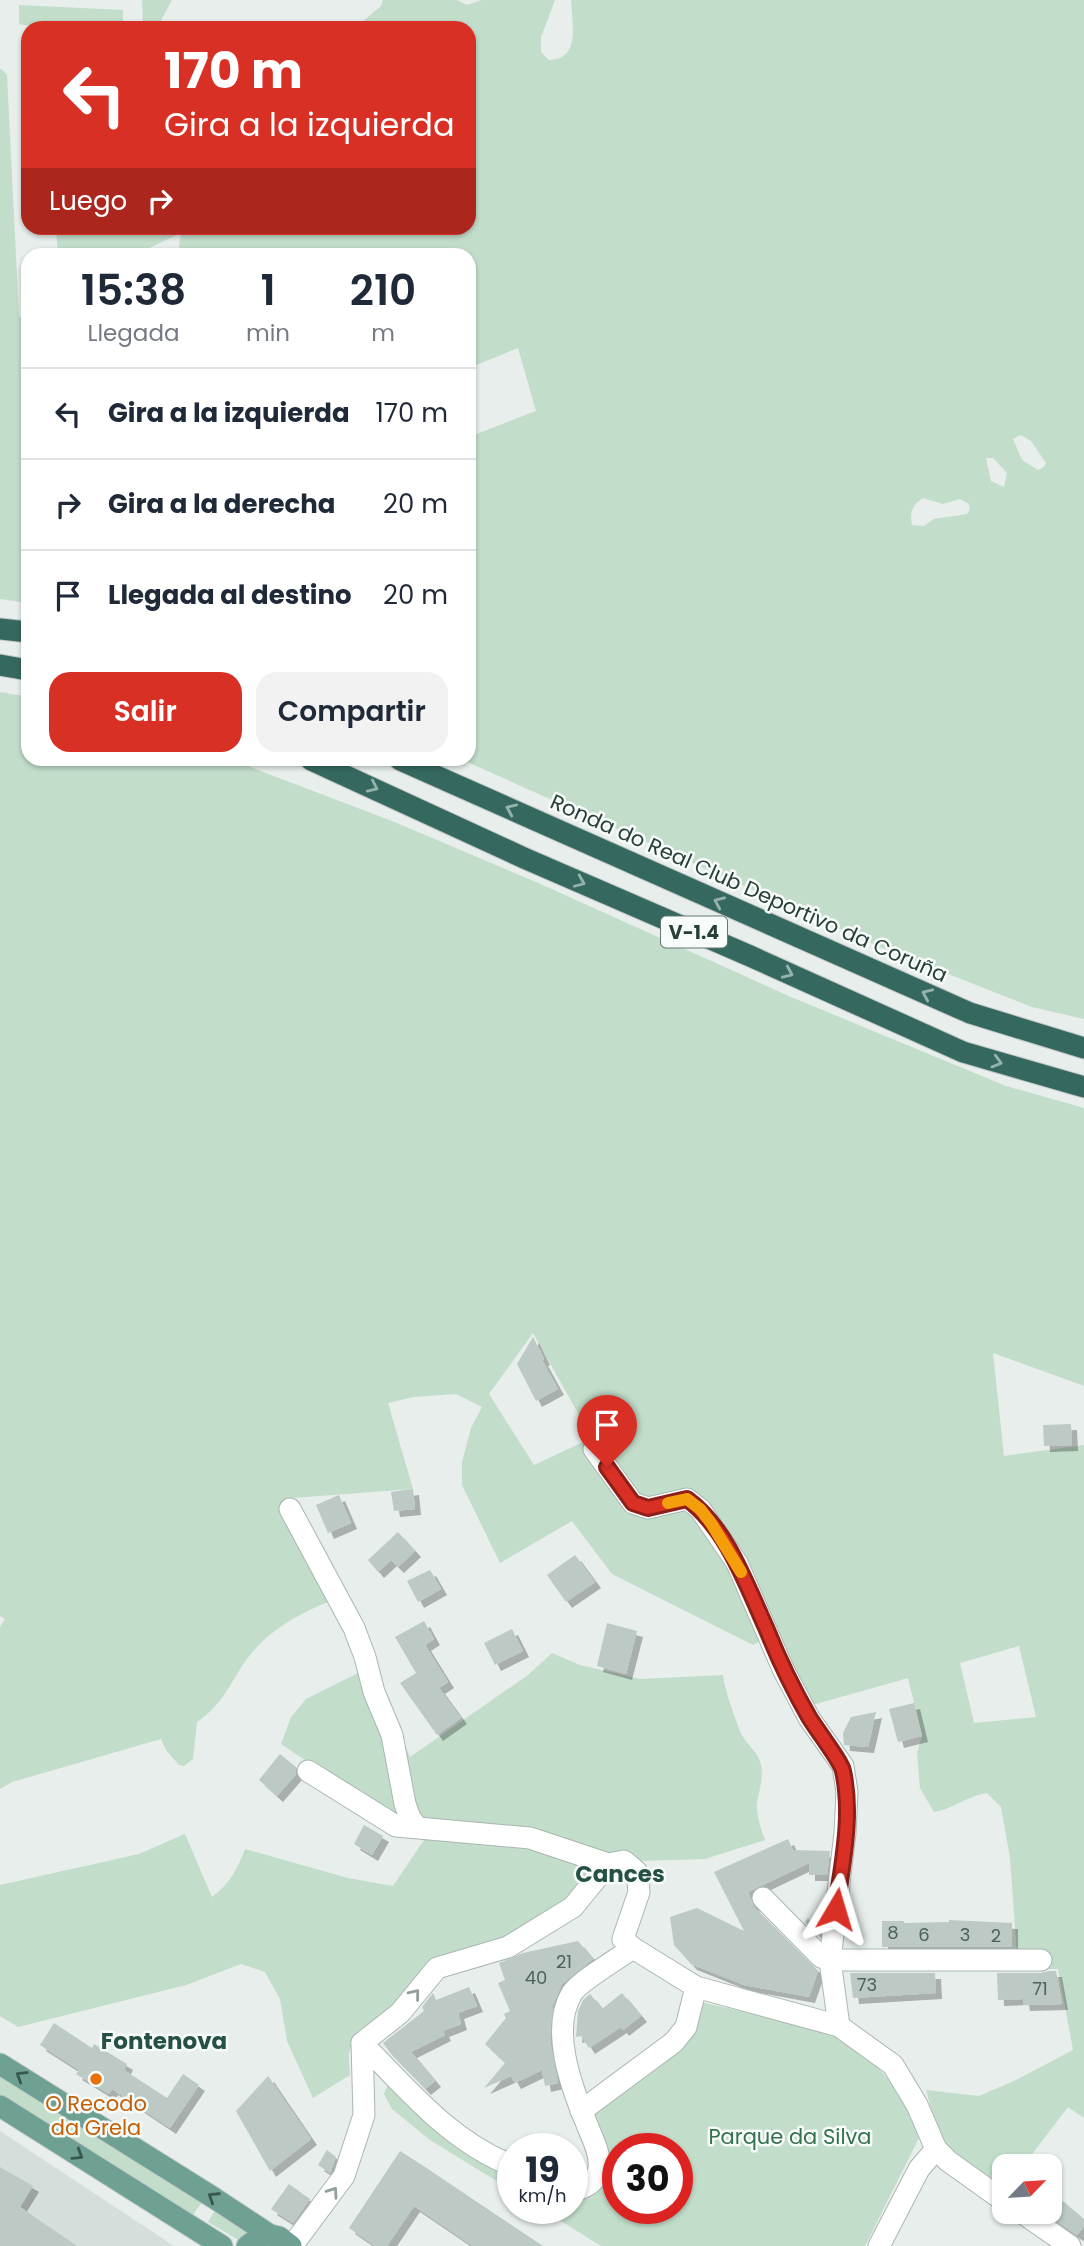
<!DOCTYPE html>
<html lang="es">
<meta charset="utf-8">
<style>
:root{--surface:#fff;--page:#f2f2f3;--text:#1f2937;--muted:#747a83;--line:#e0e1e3;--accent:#d93025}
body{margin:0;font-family:Poppins,sans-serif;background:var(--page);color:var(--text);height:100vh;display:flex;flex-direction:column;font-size:26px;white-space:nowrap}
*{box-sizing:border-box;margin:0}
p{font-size:23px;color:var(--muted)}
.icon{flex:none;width:38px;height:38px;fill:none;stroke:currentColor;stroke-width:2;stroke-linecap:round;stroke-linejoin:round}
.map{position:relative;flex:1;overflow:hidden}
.details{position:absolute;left:21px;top:248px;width:455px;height:518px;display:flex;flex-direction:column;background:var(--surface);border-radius:21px;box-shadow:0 2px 5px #0004}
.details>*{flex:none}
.guide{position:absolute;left:21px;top:21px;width:455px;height:214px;border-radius:21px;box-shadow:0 2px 5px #0004;background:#d93025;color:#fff;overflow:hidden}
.needle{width:46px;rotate:65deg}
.tools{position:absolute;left:992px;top:2154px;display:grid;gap:14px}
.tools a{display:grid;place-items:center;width:70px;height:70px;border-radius:14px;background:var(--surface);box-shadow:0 2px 5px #0004;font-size:35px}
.speed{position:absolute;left:497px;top:2133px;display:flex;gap:14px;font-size:35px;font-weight:700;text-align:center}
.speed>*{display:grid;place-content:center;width:91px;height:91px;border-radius:50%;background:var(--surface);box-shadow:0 2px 5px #0004;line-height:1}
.speed small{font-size:18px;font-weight:400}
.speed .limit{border:10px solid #d22;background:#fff;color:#111}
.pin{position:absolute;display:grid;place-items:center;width:60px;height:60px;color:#fff;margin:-72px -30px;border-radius:50% 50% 50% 0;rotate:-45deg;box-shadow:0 0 7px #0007}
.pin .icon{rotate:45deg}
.me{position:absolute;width:77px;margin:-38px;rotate:7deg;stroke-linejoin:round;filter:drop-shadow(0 0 5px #0008)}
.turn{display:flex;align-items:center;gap:24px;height:147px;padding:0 28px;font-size:32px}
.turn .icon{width:91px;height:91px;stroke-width:2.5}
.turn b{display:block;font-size:49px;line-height:60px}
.then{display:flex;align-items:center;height:66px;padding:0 28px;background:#0003;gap:14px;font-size:26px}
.eta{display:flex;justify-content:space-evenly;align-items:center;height:119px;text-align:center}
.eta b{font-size:42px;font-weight:600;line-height:49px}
.button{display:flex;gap:14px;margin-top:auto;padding:14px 28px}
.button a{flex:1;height:80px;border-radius:21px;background:var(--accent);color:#fff;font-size:28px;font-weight:600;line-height:80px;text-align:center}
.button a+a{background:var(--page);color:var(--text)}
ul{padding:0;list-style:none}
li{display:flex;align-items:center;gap:21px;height:91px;padding:0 28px;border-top:2px solid var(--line)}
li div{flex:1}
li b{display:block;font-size:26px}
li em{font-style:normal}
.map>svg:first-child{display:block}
.built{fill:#d5deda}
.green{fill:#c2ddca;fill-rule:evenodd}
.building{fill:#bcc9c4;filter:url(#shadow)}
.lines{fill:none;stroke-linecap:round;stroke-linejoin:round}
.minor-casing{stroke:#aab6b2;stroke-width:23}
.major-casing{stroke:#c3c9c8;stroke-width:23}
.highway-casing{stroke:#c3c9c8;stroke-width:23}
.minor{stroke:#fff;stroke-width:21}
.major{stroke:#6fa094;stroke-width:21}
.highway{stroke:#356960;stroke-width:21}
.oneway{stroke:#96b2ac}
.oneway2{stroke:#939f9c}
.oneway3{stroke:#395750}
.route-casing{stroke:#8d1f18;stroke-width:18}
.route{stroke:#d93025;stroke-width:12}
.slow{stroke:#f59e0b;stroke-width:12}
.food-dot{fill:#e8710a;stroke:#f7fbf9;stroke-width:2.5}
.labels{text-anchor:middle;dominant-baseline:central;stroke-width:5;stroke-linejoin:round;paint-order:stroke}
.number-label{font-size:18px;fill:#4c625c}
.shield{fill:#f7fbf9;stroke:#657773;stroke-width:2}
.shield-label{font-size:19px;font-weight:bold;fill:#273f39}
.street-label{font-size:21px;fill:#273f39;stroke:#f7fbf9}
.food-label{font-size:21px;fill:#c56008;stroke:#f7fbf9}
.park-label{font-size:21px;fill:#34734e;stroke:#f7fbf9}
.neighbourhood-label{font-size:23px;font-weight:bold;fill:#245046;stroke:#f7fbf9}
</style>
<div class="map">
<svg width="1084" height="2246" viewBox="0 0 1084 2246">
<defs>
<filter id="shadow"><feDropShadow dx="6" dy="6" stdDeviation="0" flood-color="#0004"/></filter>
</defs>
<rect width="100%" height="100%" fill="#e7eeeb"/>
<polygon class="built" points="0,2131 174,2246 0,2246"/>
<g class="green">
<polygon points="142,0 172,0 157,28 143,28"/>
<path d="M383,0H457L467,5L482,0H555L541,37V52L549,60C581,59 572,24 571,0H1084V1019L1032,1007L880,947L463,760H469V437L536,411L518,348L469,368V256L182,255L179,246L181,233L134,255H58L56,228H469V28H355L381,6ZM1021,435L1031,441L1046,463L1044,467L1038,470L1022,460L1013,439ZM986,458H993L1007,473L1004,487L991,481ZM923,498L943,504L960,499L969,504L970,509L967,514L934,519L924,526L912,525C909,513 913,504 923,498Z"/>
<polygon points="19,5 123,10 123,28 42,28 19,24"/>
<polygon points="0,68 7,75 19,317 28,321 28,603 0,599"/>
<path d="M0,692L28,697V760H232L392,821L536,882L791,997L1006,1086L1084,1108V1386L993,1353L1004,1456L1084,1445V2118L1068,2107L1023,2166H1004V2190L950,2152L937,2130L926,2090L979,2096L1014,2081L1073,2050L1058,1969H1020L1017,1955L1010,1858L1001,1807L987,1793C967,1796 953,1809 934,1812L920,1788L917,1753L922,1736L908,1678L809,1706L764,1639L753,1645L612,1574L572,1521L500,1563L462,1485V1462L471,1428L482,1407L456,1394L413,1397L388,1403L413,1489L292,1498V1503L410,1757L528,1675L552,1653L580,1665L640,1679L723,1675C723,1685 738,1728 743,1737C749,1747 759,1753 761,1765C764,1778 759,1790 757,1803C756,1815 761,1829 765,1840L705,1859L638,1861L628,1855C605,1874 582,1895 556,1911C517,1936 359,2012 349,2053C348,2059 350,2069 350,2075L313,2098L287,2041L280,1999L265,1972L241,1964L186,1985L18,2027L0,2016V1885L139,1854L185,1834L212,1897C229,1885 238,1868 245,1849L348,1878L393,1886L424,1840L281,1744L291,1717L306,1699L360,1672L332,1600C297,1615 266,1631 244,1663C228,1687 222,1705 197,1722L193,1759L184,1766L179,1765L166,1750L161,1739L12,1782L0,1789V1627L5,1619L0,1616ZM533,1333L592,1438L534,1465L489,1394ZM1019,1646L1036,1717L974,1723L960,1663Z"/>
<path d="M701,2002L835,2033L867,2055L887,2078L904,2100L920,2136L865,2246H601L542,2209L572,2208V2193L592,2189L591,2118L596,2107ZM618,2149H677V2208H618Z"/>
<polygon points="0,2076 202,2202 193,2215 0,2094"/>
<polygon points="389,2082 513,2173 513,2191 430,2140 392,2109 384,2094"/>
<polygon points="215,2210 248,2231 242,2242 208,2222"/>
</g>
<g class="building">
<polygon points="533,1337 544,1359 542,1360 558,1389 536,1401 517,1364"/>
<polygon points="1071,1424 1072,1445 1044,1446 1043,1425"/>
<polygon points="413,1489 415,1509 394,1511 391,1492"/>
<polygon points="339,1495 351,1523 328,1533 316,1505"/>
<polygon points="398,1532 415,1551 398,1567 391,1560 378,1572 368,1560"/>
<polygon points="575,1555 595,1582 566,1602 547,1575"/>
<polygon points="430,1570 441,1589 418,1602 407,1581"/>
<polygon points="424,1621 434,1639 425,1645 448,1682 439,1688 461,1718 437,1735 400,1683 416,1673 395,1637"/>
<polygon points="607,1623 637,1631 626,1674 597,1666"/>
<polygon points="512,1629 523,1651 495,1665 484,1643"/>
<polygon points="914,1703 922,1736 898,1742 889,1709"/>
<polygon points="876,1712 868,1747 844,1745 843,1733 851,1717"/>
<polygon points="280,1754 296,1767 296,1774 277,1796 259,1780"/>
<polygon points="364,1825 383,1836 372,1855 354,1844"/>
<polygon points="788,1839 793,1850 830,1851 827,1875 809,1875 809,1863 748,1892 754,1907 818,1971 809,1997 744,1985 691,1964 674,1945 670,1917 697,1908 744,1931 714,1872"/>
<polygon points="808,1918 820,1931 819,1936 805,1922"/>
<polygon points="949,1920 1012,1923 1012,1947 882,1947 882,1921 904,1921 904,1923 949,1922"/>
<polygon points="578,1941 593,1959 562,1984 553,2005 550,2040 558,2083 545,2086 542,2070 515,2083 511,2076 484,2088 505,2063 485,2044 506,2018 504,2014 510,2011 498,1983 505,1980 499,1963 523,1953"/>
<polygon points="1049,1971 1056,1971 1062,2004 1024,2005 1023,1999 998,2000 997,1973 1041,1973"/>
<polygon points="850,1973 935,1973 936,1993 853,1998"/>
<polygon points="469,1987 477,2006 458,2013 461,2024 443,2031 445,2035 411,2052 435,2081 425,2089 392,2055 383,2043 424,2011 422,2007 433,1993 436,2000"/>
<polygon points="622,1993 641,2016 623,2030 621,2027 589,2048 581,2036 576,2037 578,2011 583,2000 590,1994 602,2009"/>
<polygon points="54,2023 92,2048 94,2044 127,2064 124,2070 167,2098 183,2074 199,2085 170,2128 112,2089 109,2094 76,2074 79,2070 40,2045"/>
<polygon points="268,2076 311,2139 270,2171 236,2111"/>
<polygon points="327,2150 336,2157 330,2173 318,2165"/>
<polygon points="400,2151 422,2165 543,2246 473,2246 414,2206 387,2246 375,2246 349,2228"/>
<polygon points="0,2167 33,2186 20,2207 77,2246 0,2246"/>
<polygon points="289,2184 310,2199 293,2223 271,2209"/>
<polygon points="1063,2201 1084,2219 1084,2226 1077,2235 1044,2212 1052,2212"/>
</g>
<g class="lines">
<g class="minor-casing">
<g id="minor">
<polyline points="594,1449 633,1503 648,1508 687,1499 700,1509 737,1563 783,1669 809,1718 843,1766 847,1792 845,1833 830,1960 839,2026"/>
<polyline points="290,1509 354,1628 365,1657 374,1692 392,1735 405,1804 410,1818 417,1827"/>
<polyline points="308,1771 396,1826 530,1838 608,1864 624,1861 637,1872 639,1892 623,1939 633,1948"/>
<polyline points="763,1898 821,1957 830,1960 1041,1960"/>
<path d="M362,2043C408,2090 451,2142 513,2166"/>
<polyline points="581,2111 674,2042 686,2027 696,1987"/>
<path d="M572,2188L577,2190C588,2186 597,2181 599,2168C601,2153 591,2136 586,2122C571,2086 550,2029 572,1993C580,1981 619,1958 633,1948L696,1987L839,2026L893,2065L917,2105L936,2149L948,2161L1004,2201"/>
<polyline points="1021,2212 1070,2246"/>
<polyline points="292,2246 344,2176 364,2115 362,2043 400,2013 437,1968 508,1947 573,1907 608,1864"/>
<polyline points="879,2246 919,2169 936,2149"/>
</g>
</g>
<g class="major-casing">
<g id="major">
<polyline points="0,2064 214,2198 270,2235 279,2237 291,2246"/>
<polyline points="0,2106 222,2246"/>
<polyline points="247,2246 261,2236 270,2235"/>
</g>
</g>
<g class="highway-casing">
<g id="highway">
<polyline points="0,629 28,632"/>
<polyline points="0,665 28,670"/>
<polyline points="311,760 524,858 750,956 963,1052 1084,1087"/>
<polyline points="400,760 970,1013 1084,1048"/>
</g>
</g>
<use href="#minor" class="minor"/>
<use href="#major" class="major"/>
<use href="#highway" class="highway"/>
</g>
<defs><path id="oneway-chevron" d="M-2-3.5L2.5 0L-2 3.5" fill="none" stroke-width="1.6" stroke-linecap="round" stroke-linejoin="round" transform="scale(1.75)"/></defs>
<g class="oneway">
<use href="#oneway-chevron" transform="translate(373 787) rotate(25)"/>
<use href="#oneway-chevron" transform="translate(511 809) rotate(-156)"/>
<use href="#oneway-chevron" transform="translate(580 882) rotate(23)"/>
<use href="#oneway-chevron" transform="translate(719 902) rotate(-156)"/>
<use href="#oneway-chevron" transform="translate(788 973) rotate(24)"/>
<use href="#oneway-chevron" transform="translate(927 994) rotate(-156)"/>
<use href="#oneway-chevron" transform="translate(997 1062) rotate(16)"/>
</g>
<g class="oneway2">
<use href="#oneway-chevron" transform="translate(415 1994) rotate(-51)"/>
<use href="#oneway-chevron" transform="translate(333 2192) rotate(-55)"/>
</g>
<g class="oneway3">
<use href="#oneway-chevron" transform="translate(21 2076) rotate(-148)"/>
<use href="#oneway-chevron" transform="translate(78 2155) rotate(32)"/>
<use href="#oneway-chevron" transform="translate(213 2197) rotate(-147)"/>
</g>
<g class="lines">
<g class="route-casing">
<path id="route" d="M607,1467L633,1503L648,1508L687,1499C727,1528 747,1586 767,1630C779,1660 793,1689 809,1717C816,1729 841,1761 843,1771C853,1816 842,1864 836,1909"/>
</g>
<use href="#route" class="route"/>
<polyline class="slow" points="668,1503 687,1499 700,1509 711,1523 741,1572"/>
</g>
<circle class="food-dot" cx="96" cy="2079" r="7"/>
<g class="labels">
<g class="number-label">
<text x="893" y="1932">8</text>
<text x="924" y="1934">6</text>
<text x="965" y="1934">3</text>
<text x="996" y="1935">2</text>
<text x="564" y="1961">21</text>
<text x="536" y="1977">40</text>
<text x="867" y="1984">73</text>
<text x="1040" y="1988">71</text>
</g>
<rect class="shield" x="661" y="916.5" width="66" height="31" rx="5"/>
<g class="shield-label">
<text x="694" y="932">V-1.4</text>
</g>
<g class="street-label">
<text transform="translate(749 888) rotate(24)">Ronda do Real Club Deportivo da Coruña</text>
</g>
<g class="food-label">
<text x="96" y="2103">O Recodo<tspan x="96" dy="24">da Grela</tspan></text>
</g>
<g class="park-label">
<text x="790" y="2136">Parque da Silva</text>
</g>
<g class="neighbourhood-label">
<text x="620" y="1874">Cances</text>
<text x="164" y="2041">Fontenova</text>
</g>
</g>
</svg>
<div class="tools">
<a><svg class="needle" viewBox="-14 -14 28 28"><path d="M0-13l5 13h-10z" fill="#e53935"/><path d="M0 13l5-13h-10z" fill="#747a83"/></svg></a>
</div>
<div class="speed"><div>19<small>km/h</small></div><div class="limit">30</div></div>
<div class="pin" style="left:607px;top:1467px;background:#d93025"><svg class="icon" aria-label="arrive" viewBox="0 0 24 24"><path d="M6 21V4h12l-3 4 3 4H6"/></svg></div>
<svg class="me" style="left:836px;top:1909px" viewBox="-20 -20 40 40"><path d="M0-17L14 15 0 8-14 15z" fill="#d93025" stroke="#fff" stroke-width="4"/></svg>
<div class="guide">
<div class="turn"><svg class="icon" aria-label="left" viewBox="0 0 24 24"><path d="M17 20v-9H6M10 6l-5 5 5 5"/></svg><div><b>170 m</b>Gira a la izquierda</div></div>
<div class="then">Luego<svg class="icon" aria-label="right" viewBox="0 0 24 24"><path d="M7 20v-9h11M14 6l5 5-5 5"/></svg></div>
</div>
<section class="details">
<div class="eta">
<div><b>15:38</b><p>Llegada</p></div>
<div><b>1</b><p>min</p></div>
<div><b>210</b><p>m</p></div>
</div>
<ul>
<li><svg class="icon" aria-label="left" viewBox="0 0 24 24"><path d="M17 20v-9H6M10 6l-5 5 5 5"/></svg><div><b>Gira a la izquierda</b></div><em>170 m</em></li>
<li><svg class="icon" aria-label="right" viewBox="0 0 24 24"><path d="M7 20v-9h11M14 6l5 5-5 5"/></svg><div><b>Gira a la derecha</b></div><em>20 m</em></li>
<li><svg class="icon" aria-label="arrive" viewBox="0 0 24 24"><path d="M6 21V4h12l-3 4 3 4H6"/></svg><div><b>Llegada al destino</b></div><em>20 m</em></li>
</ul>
<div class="button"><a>Salir</a><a>Compartir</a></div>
</section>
</div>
